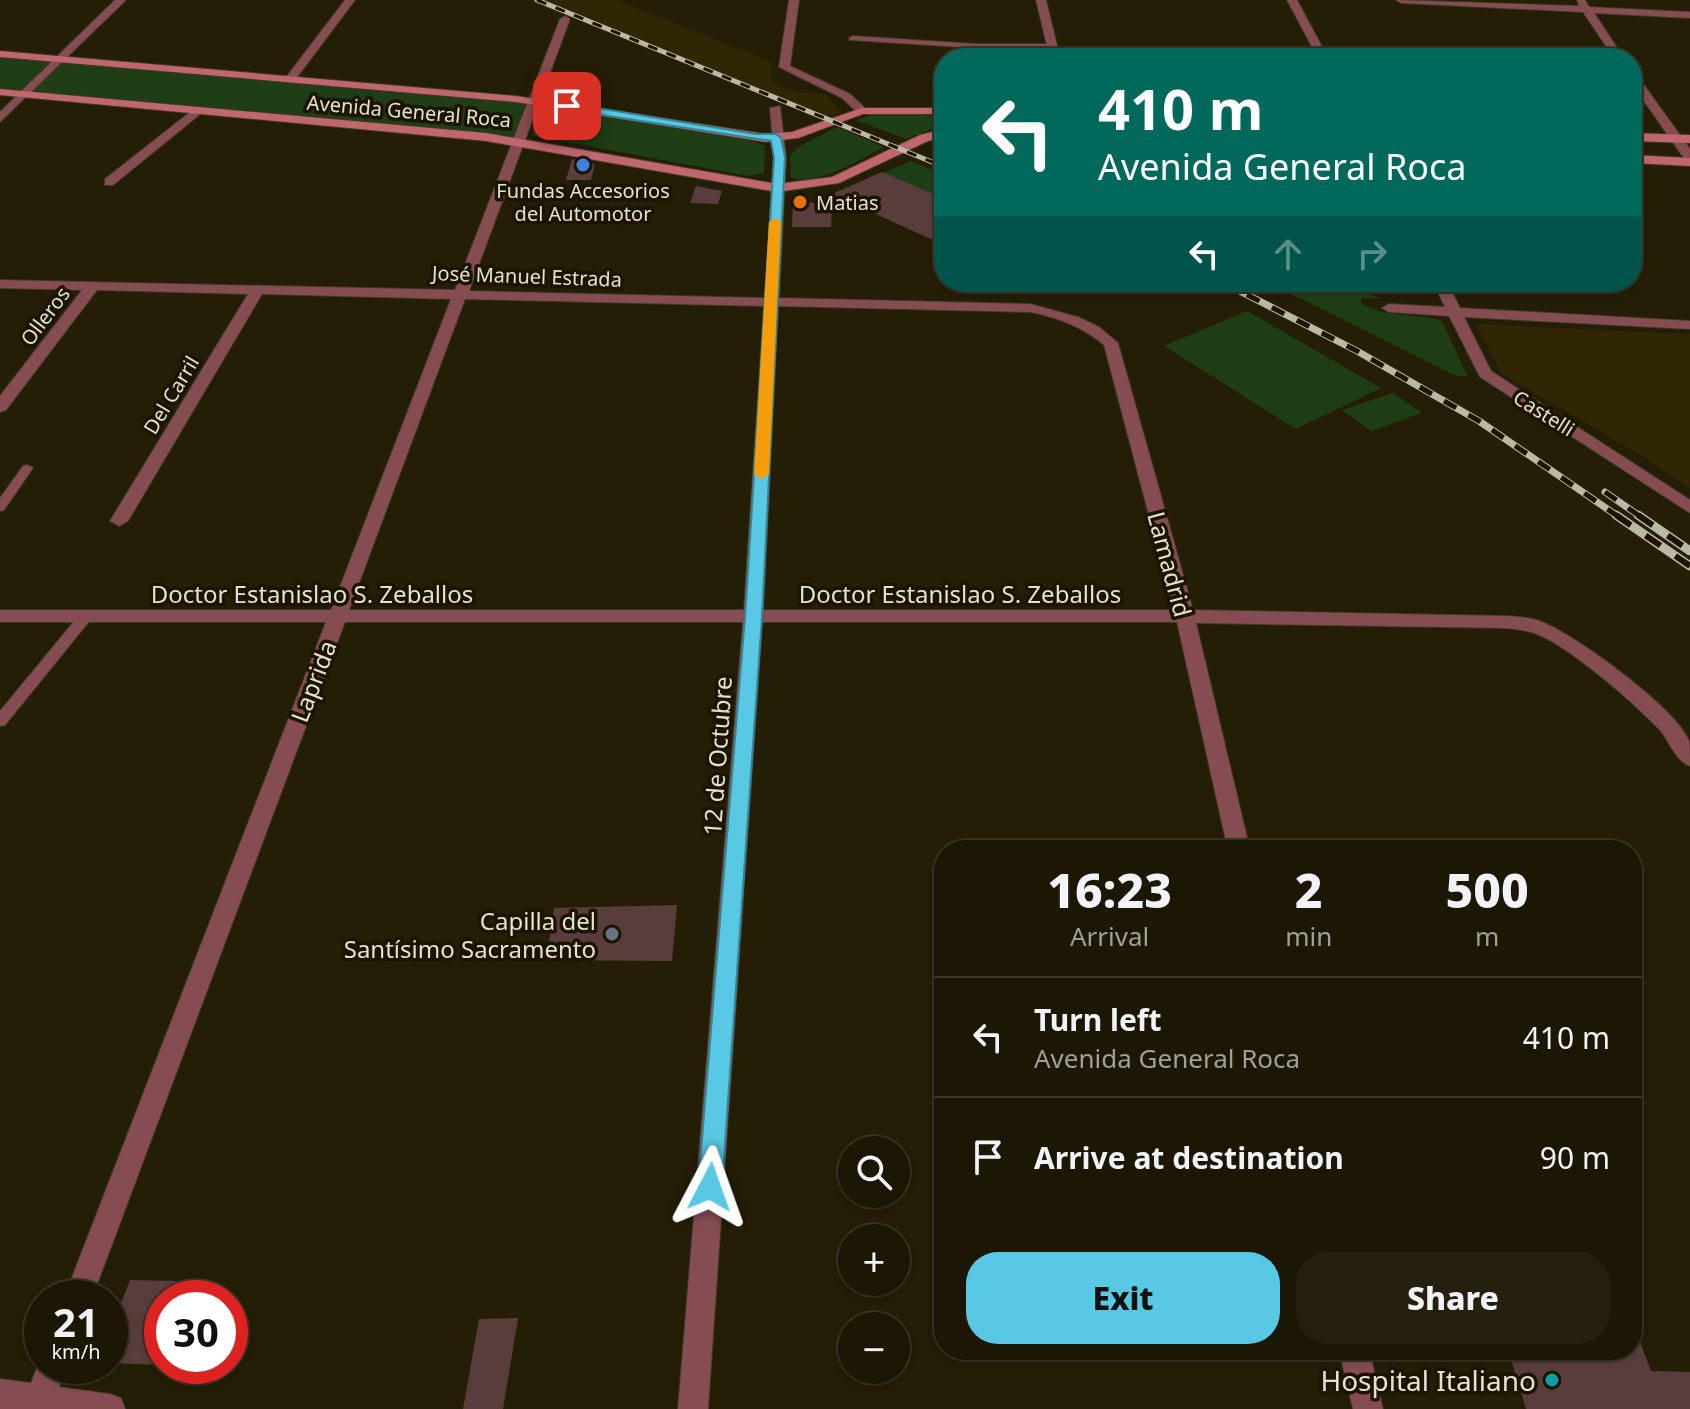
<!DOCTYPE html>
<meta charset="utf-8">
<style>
:root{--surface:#1c1604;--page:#251f0e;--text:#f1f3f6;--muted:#a09f9a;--line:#3a3526;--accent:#58c8e4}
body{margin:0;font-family:"Noto Sans",sans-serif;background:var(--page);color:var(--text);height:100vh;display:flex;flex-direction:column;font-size:30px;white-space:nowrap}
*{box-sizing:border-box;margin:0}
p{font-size:26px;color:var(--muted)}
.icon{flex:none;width:44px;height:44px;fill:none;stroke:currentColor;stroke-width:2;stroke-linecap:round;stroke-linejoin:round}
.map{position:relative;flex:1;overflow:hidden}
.drawer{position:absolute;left:934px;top:840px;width:708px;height:520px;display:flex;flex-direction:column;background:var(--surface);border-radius:32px;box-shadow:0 2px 6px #0004,0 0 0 2px var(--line)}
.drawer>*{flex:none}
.guide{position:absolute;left:934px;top:48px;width:708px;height:244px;border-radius:32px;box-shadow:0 2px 6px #0004,0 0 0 2px var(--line);background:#00695c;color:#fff;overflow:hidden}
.tools{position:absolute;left:838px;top:1136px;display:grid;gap:16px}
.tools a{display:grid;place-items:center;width:72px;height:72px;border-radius:50%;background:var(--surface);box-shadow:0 2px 6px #0004,0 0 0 2px var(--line);font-size:40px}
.speed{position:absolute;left:24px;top:1280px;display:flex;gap:16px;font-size:40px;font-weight:700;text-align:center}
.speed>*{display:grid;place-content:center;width:104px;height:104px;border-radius:50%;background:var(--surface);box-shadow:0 2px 6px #0004,0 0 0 2px var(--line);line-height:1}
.speed small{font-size:20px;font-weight:400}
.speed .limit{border:12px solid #d22;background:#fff;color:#111}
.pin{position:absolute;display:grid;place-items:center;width:68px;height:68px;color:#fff;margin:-34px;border-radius:16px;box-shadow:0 4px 12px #0006}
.me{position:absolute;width:88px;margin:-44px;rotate:4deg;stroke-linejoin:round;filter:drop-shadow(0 0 6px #0008)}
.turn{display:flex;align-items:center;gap:28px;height:168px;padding:0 32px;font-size:36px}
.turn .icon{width:104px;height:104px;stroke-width:2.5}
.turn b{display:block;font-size:56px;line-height:68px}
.lanes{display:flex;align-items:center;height:76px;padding:0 32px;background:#0003;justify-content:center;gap:40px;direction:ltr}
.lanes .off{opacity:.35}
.eta{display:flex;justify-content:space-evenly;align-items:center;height:136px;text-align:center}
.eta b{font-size:48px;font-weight:800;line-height:56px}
.action{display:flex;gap:16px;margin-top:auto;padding:16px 32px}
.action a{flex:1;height:92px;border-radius:32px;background:var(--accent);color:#111;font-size:32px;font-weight:800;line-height:92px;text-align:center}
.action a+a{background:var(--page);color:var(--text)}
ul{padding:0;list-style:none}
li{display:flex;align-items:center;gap:24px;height:120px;padding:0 32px;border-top:2px solid var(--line)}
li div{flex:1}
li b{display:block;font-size:30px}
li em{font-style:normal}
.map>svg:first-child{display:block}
.built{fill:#302605}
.green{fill:#1f3e15}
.building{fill:#593d3c}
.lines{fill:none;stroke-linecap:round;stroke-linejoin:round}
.service-casing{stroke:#403923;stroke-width:2}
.minor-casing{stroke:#403923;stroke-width:2}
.secondary-casing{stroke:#403923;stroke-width:2}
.service{fill:#854d52;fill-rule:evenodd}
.minor{fill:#854d52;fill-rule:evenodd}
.secondary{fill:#bf666e;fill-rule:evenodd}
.rail-far2-casing{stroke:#bcb8a7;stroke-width:5}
.rail-far1-casing{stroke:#bcb8a7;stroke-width:7}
.rail-casing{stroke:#bcb8a7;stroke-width:9}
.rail-far2{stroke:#1b1400;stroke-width:3;stroke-dasharray:10;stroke-linecap:butt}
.rail-far1{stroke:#1b1400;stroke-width:5;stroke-dasharray:14;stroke-linecap:butt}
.rail{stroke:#1b1400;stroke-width:6;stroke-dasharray:18;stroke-linecap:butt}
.route{fill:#58c8e4;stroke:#398294;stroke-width:2}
.slow{fill:#f59e0b}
.shop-dot{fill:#3f7fe0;stroke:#1b1400;stroke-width:3}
.food-dot{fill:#e8710a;stroke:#1b1400;stroke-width:3}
.worship-dot{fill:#6b7280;stroke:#1b1400;stroke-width:3}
.culture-dot{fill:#0f9aa8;stroke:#1b1400;stroke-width:3}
.labels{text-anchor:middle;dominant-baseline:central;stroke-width:7;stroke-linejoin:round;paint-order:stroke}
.far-street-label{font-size:20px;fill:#e5e1d2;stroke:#1b1400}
.far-poi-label{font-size:20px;fill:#e5e1d2;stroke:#1b1400}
.street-label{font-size:24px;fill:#e5e1d2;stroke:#1b1400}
.poi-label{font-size:24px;fill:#e5e1d2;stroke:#1b1400;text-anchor:end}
.near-poi-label{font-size:28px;fill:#e5e1d2;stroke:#1b1400;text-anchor:end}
</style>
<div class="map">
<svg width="1690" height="1409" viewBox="0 0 1690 1409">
<rect width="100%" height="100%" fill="#251e06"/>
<g class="built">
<polygon points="527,0 616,0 771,61 772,83 795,92 826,94 842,113 819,119"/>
<polygon points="1476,324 1690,334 1690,489 1647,459 1502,374"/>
</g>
<g class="green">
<polygon points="0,55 536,101 519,141 0,92"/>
<polygon points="552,109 753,141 765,146 764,173 748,176 535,136 532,134 540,113"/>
<polygon points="878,113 944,116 944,128 932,129 906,139 856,120"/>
<path d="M837,127L884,147C858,160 822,185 791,178L790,156L797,148Z"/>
<polygon points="911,161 944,175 944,245 832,194"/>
<path d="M1260,282H1342L1382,299L1362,298L1361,303C1385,319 1415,312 1442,321L1468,377L1454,375L1302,299Z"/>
<polygon points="1247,311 1381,388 1296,429 1164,346"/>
<polygon points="1393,393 1422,413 1371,431 1342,410"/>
</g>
<g class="building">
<polygon points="572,159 595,164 591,180 566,180"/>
<polygon points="882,172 944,199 944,245 832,194"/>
<polygon points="696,186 722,191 718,204 690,203"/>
<polygon points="793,198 832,207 831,227 792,227"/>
<polygon points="677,905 672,961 546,960 554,908"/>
<polygon points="130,1280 218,1282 213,1298 162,1298 162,1365 110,1363 110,1332"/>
<polygon points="518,1318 503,1409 463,1409 479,1319"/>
<polygon points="1632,1321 1651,1371 1690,1372 1690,1409 1526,1409 1508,1350 1632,1350"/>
</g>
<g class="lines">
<g class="service-casing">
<g id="service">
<polygon points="853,36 976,44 1052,44 1056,46 1052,48 976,48 850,40 849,38"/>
<polygon points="27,465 33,468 4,510 0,511 0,498 23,466"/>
<polygon points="86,612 93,616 91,619 5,725 0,726 0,711 81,613"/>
</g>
</g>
<g class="minor-casing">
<g id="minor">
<polygon points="115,0 126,0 0,122 0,112"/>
<polygon points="345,0 355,0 295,80 287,80 287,76"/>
<polygon points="789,0 799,0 790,66 850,94 866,109 866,113 858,113 842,98 779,67"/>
<polygon points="1036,0 1046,0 1060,58 1050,58"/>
<polygon points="1287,0 1297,0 1328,58 1318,58"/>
<polygon points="1396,0 1579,6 1577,0 1585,0 1589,7 1690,12 1690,18 1594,13 1624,58 1614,58 1583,12 1401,3"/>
<path d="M565,16L570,19L469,291L765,298L774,157L770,108L780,106L786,157L779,298L1030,304L1078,317L1099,327L1118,343L1193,610L1506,616C1518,617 1531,617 1542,622C1576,635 1677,709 1689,741C1690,748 1690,759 1690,766C1675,761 1669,740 1659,729C1633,702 1565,642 1531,632C1523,630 1514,629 1506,628L1196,623L1250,850H1228L1177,622H762L708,1409H678L743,622H345L92,1298H64L326,622H0V610H331L451,299L262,294L128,521L119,526L110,521L248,294L97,290L6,410L0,412V396L82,290L0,288V280L455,290L560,19ZM465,299L764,306L744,610H349ZM778,306L1030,312C1057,317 1083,327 1104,345L1174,610H763Z"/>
<polygon points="1632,73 1636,74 1690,149 1690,162 1686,161 1632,84"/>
<polygon points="194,109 204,111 113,185 105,185 105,179"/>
<polygon points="1433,282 1447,282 1460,308 1690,321 1690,329 1464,317 1491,371 1690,500 1690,513 1480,377 1449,316 1389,312 1382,308 1389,304 1445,307"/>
<polygon points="1339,1350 1369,1350 1383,1409 1353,1409"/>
<polygon points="42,1355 42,1366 67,1366 59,1387 110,1394 121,1398 125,1409 0,1409 0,1379 31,1383"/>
</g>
</g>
<g class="secondary-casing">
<g id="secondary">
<polygon points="0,51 516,96 765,134 792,132 862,108 944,108 944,114 863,114 798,138 765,142 516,102 0,57"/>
<polygon points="0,89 486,133 777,184 832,177 920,135 944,129 944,137 928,141 839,183 777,192 486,141 0,95"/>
<polygon points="1632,133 1690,135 1690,143 1632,141"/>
<polygon points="1632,155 1690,158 1690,166 1632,163"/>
</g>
</g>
<use href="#service" class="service"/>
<use href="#minor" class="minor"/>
<use href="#secondary" class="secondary"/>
<g class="rail-far2-casing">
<polyline id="rail-far2" points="537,0 944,167"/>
</g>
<g class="rail-far1-casing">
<g id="rail-far1">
<polyline points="1222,282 1357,351 1479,421 1619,517"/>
<polyline points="1605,492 1641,517"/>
</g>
</g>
<g class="rail-casing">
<g id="rail">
<polyline points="1616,515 1690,566"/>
<polyline points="1638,515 1690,551"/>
</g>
</g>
<use href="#rail-far2" class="rail-far2"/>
<use href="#rail-far1" class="rail-far1"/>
<use href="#rail" class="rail"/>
</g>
<polygon class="route" points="567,103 755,134 776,134 781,138 785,157 762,617 722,1187 718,1196 710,1199 701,1196 698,1187 745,617 774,157 771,141 563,109 562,106"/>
<polygon class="slow" points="775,218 781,222 769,474 761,479 754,474 769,222"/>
<circle class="shop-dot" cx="583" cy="165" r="8"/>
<circle class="food-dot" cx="800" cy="202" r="8"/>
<circle class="worship-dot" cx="612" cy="934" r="8"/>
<circle class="culture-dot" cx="1552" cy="1380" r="8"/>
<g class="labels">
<g class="far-street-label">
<text transform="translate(409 111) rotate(5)">Avenida General Roca</text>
<text transform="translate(527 276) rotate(2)">José Manuel Estrada</text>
<text transform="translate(45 316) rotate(-53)">Olleros</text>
<text transform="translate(171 395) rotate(-59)">Del Carril</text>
<text transform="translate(1544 413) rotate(32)">Castelli</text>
</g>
<g class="far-poi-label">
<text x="583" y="190">Fundas Accesorios<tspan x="583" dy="23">del Automotor</tspan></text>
<text x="816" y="202" text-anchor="start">Matias</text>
</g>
<g class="street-label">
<text transform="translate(1170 564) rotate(75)">Lamadrid</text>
<text x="312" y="593">Doctor Estanislao S. Zeballos</text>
<text x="960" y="593">Doctor Estanislao S. Zeballos</text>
<text transform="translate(313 681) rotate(-69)">Laprida</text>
<text transform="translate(717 756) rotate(-86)">12 de Octubre</text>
</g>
<g class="poi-label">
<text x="596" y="920">Capilla del<tspan x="596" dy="28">Santísimo Sacramento</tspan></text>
</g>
<g class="near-poi-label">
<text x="1536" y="1380">Hospital Italiano</text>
</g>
</g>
</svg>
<div class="tools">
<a><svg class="icon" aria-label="search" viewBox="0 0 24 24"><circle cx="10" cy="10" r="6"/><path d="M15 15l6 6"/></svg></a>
<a>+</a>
<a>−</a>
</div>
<div class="speed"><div>21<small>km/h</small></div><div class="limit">30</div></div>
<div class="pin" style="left:567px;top:106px;background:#d93025"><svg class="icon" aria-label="arrive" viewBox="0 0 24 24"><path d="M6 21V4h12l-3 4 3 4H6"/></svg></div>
<svg class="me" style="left:710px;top:1187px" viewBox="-20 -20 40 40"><path d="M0-17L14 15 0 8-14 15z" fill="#58c8e4" stroke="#fff" stroke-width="4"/></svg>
<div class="guide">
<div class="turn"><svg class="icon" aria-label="left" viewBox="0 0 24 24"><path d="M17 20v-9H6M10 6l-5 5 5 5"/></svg><div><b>410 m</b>Avenida General Roca</div></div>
<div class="lanes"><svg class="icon" aria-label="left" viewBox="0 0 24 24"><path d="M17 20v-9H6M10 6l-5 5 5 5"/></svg><svg class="icon off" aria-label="ahead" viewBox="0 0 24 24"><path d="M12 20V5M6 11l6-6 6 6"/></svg><svg class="icon off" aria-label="right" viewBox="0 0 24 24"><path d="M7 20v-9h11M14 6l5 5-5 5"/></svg></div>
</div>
<section class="drawer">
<div class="eta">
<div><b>16:23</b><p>Arrival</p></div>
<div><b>2</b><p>min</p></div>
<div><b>500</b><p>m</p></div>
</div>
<ul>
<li><svg class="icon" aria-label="left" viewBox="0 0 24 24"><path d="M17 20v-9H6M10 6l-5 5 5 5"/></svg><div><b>Turn left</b><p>Avenida General Roca</p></div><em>410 m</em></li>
<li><svg class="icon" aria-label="arrive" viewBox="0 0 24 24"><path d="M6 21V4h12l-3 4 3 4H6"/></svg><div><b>Arrive at destination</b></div><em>90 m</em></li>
</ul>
<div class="action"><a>Exit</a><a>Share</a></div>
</section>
</div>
